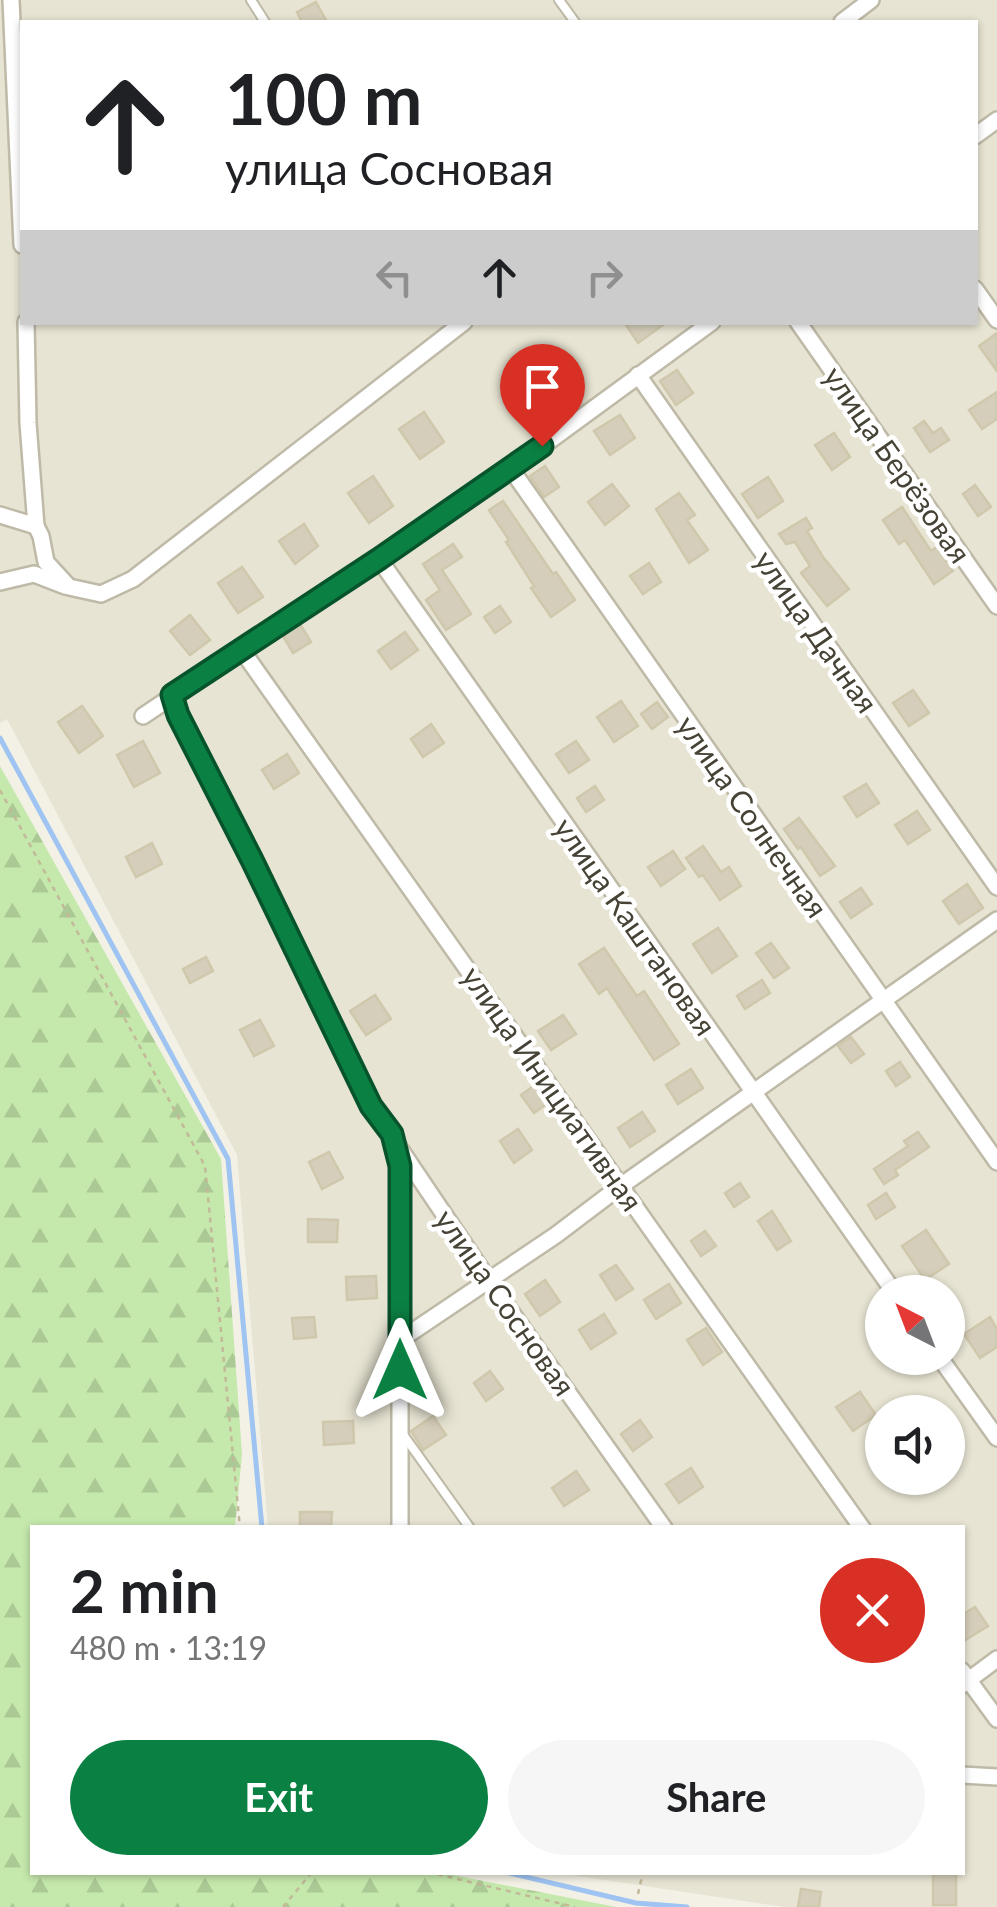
<!DOCTYPE html>
<meta charset="utf-8">
<style>
:root{--surface:#fff;--page:#f6f6f6;--text:#202124;--muted:#757577;--accent:#0b8043}
body{margin:0;font-family:Lato,sans-serif;background:var(--page);color:var(--text);height:100vh;display:flex;flex-direction:column;font-size:38px;white-space:nowrap}
*{box-sizing:border-box;margin:0}
p{font-size:32px;color:var(--muted)}
.icon{flex:none;width:55px;height:55px;fill:none;stroke:currentColor;stroke-width:2;stroke-linecap:round;stroke-linejoin:round}
.map{position:relative;flex:1;overflow:hidden}
.details{position:absolute;left:30px;top:1525px;width:935px;height:350px;display:flex;flex-direction:column;background:var(--surface);border-radius:0px;box-shadow:0 2px 8px #0004}
.details>*{flex:none}
.banner{position:absolute;left:20px;top:20px;width:958px;height:305px;border-radius:0px;box-shadow:0 2px 8px #0004;background:#fff;color:var(--text);overflow:hidden}
.needle{width:65px;rotate:318deg}
.fabs{position:absolute;left:865px;top:1275px;display:grid;gap:20px}
.fabs a{display:grid;place-items:center;width:100px;height:100px;border-radius:50%;background:var(--surface);box-shadow:0 2px 8px #0004;font-size:50px}
.pin{position:absolute;display:grid;place-items:center;width:85px;height:85px;color:#fff;margin:-102px -42px;border-radius:50% 50% 50% 0;rotate:-45deg;box-shadow:0 0 10px #0007}
.pin .icon{rotate:45deg}
.me{position:absolute;width:110px;margin:-55px;rotate:0deg;stroke-linejoin:round;filter:drop-shadow(0 0 8px #0008)}
.turn{display:flex;align-items:center;gap:35px;height:210px;padding:0 40px;font-size:45px}
.turn .icon{width:130px;height:130px;stroke-width:2.5}
.turn b{display:block;font-size:70px;line-height:85px}
.lanes{display:flex;align-items:center;height:95px;padding:0 40px;background:#0003;justify-content:center;gap:50px;direction:ltr}
.lanes .off{opacity:.35}
.round{display:grid;place-items:center;flex:none;width:105px;height:105px;border-radius:52px;background:var(--page)}
.head{display:flex;align-items:center;justify-content:space-between;height:170px;padding:0 40px}
h1{font-size:60px;font-weight:700;line-height:75px}
.button{display:flex;gap:20px;margin-top:auto;padding:20px 40px}
.button a{flex:1;height:115px;border-radius:60px;background:var(--accent);color:#fff;font-size:40px;font-weight:700;line-height:115px;text-align:center}
.button a+a{background:var(--page);color:var(--text)}
.map>svg:first-child{display:block}
.residential{fill:#e7e4d3;fill-rule:evenodd}
.forest{fill:url(#forest-firs)}
.lines{fill:none;stroke-linecap:round;stroke-linejoin:round}
.stream{stroke:#9fc4f2;stroke-width:5}
.building{fill:#d5ceba;stroke:#d0c8ad;stroke-width:2.5}
.service-casing{stroke:#bfbaa7;stroke-width:12}
.minor-casing{stroke:#bfbaa7;stroke-width:20}
.path{stroke:#c1b998;stroke-width:2.5;stroke-dasharray:5 5;stroke-linecap:butt}
.service{stroke:#fff;stroke-width:8}
.minor{stroke:#fff;stroke-width:15}
.route-casing{stroke:#07532c;stroke-width:25}
.route{stroke:#0b8043;stroke-width:18}
.labels{text-anchor:middle;dominant-baseline:central;stroke-width:9;stroke-linejoin:round;paint-order:stroke}
.street-label{font-size:30px;fill:#464235;stroke:#fff}
</style>
<div class="map">
<svg width="997" height="1907" viewBox="0 0 997 1907">
<defs>
<pattern id="forest-firs" width="22" height="20" patternUnits="userSpaceOnUse" patternTransform="scale(2.5)"><rect width="22" height="20" fill="#c5e9ac"/><path d="M5 1l3.5 6h-7zM16 11l3.5 6h-7z" fill="#abc995"/></pattern>
</defs>
<rect width="100%" height="100%" fill="#f3f1e5"/>
<path class="residential" d="M0,0H997V1907H784L558,1873L962,1872V1528L268,1527L237,1155L7,719L0,723ZM22,22H975V322H22ZM882,1292H948V1358H882ZM882,1412H948V1478H882Z"/>
<polygon class="forest" points="0,766 221,1159 242,1454 235,1527 32,1528 32,1872 443,1873 616,1907 0,1907"/>
<g class="lines">
<g class="stream">
<polyline points="0,738 228,1159 262,1528"/>
<polyline points="505,1872 636,1903 687,1907"/>
</g>
</g>
<g class="building">
<polygon points="316,2 327,22 302,22 297,12"/>
<polygon points="624,322 667,322 638,343"/>
<polygon points="997,333 997,371 979,346"/>
<polygon points="677,370 693,393 676,405 660,381"/>
<polygon points="997,392 997,419 982,429 969,410"/>
<polygon points="424,412 444,442 420,459 399,429"/>
<polygon points="620,415 635,438 610,455 594,431"/>
<polygon points="924,421 933,433 941,428 949,440 930,452 914,428"/>
<polygon points="834,433 850,457 832,470 815,445"/>
<polygon points="545,466 559,487 544,497 530,476"/>
<polygon points="373,476 393,506 369,523 348,493"/>
<polygon points="768,477 783,501 758,518 742,494"/>
<polygon points="612,484 629,506 605,525 588,502"/>
<polygon points="975,485 991,507 978,516 963,494"/>
<polygon points="679,493 695,515 687,520 708,550 689,563 656,509"/>
<polygon points="503,501 553,574 556,572 575,600 551,617 531,588 534,586 506,542 509,540 489,510"/>
<polygon points="902,507 931,551 937,547 953,571 934,584 905,540 899,544 883,520"/>
<polygon points="806,518 812,528 807,531 823,557 849,589 827,606 801,573 810,566 795,542 786,544 779,534"/>
<polygon points="304,524 318,546 295,564 279,541"/>
<polygon points="453,544 462,557 442,570 471,614 446,630 426,600 440,590 423,564"/>
<polygon points="649,563 661,582 643,594 630,576"/>
<polygon points="242,567 263,597 238,613 218,583"/>
<polygon points="500,606 511,622 495,633 484,617"/>
<polygon points="190,615 210,640 190,655 170,631"/>
<polygon points="300,624 311,642 293,653 283,636"/>
<polygon points="405,632 418,650 391,669 378,651"/>
<polygon points="913,690 929,713 909,726 893,703"/>
<polygon points="621,701 638,726 614,742 597,717"/>
<polygon points="657,702 668,717 652,729 641,714"/>
<polygon points="82,706 103,736 79,753 58,722"/>
<polygon points="431,724 444,743 423,757 411,739"/>
<polygon points="143,741 160,773 134,787 117,755"/>
<polygon points="576,741 589,760 569,773 556,754"/>
<polygon points="287,754 299,773 274,789 262,770"/>
<polygon points="866,784 879,803 857,817 844,797"/>
<polygon points="595,786 604,800 586,812 577,798"/>
<polygon points="917,811 930,830 908,844 895,825"/>
<polygon points="799,818 835,866 820,876 801,847 798,849 784,829"/>
<polygon points="152,843 162,864 136,877 126,857"/>
<polygon points="703,846 721,872 729,867 741,886 720,900 703,875 699,877 686,858"/>
<polygon points="673,851 685,869 661,886 648,867"/>
<polygon points="967,884 983,908 959,924 943,901"/>
<polygon points="861,888 872,904 851,918 840,902"/>
<polygon points="718,928 737,956 712,973 693,944"/>
<polygon points="771,943 789,968 774,978 756,953"/>
<polygon points="604,948 637,996 644,991 679,1044 654,1060 607,988 599,994 579,964"/>
<polygon points="206,957 213,971 190,983 183,969"/>
<polygon points="762,980 770,993 745,1009 737,996"/>
<polygon points="375,995 391,1019 366,1035 350,1011"/>
<polygon points="563,1015 576,1034 551,1050 538,1031"/>
<polygon points="260,1020 274,1046 254,1056 240,1030"/>
<polygon points="851,1037 864,1054 851,1063 838,1046"/>
<polygon points="900,1062 910,1077 896,1086 886,1071"/>
<polygon points="691,1069 703,1088 678,1104 666,1085"/>
<polygon points="535,1085 548,1103 534,1113 521,1095"/>
<polygon points="642,1112 655,1131 630,1147 618,1128"/>
<polygon points="518,1129 532,1150 514,1163 500,1141"/>
<polygon points="918,1132 929,1147 895,1170 898,1175 884,1184 874,1169 908,1146 904,1141"/>
<polygon points="329,1152 343,1178 322,1189 309,1162"/>
<polygon points="740,1183 749,1197 734,1207 725,1193"/>
<polygon points="886,1193 895,1207 876,1219 868,1205"/>
<polygon points="772,1211 791,1241 777,1250 758,1221"/>
<polygon points="308,1219 338,1220 337,1242 308,1242"/>
<polygon points="926,1230 949,1264 925,1280 902,1246"/>
<polygon points="705,1231 716,1246 701,1256 691,1241"/>
<polygon points="616,1265 633,1289 616,1300 600,1275"/>
<polygon points="376,1276 377,1298 347,1300 346,1277"/>
<polygon points="545,1280 560,1302 540,1316 525,1294"/>
<polygon points="669,1284 681,1303 656,1319 644,1300"/>
<polygon points="604,1314 616,1333 591,1349 579,1330"/>
<polygon points="314,1317 316,1337 294,1339 292,1318"/>
<polygon points="990,1317 997,1329 997,1347 980,1358 964,1334"/>
<polygon points="706,1328 722,1352 703,1365 687,1340"/>
<polygon points="490,1371 503,1389 486,1401 474,1383"/>
<polygon points="860,1392 876,1415 853,1431 836,1407"/>
<polygon points="433,1416 446,1435 423,1450 411,1431"/>
<polygon points="640,1420 652,1437 633,1451 621,1434"/>
<polygon points="353,1421 354,1443 324,1445 323,1422"/>
<polygon points="691,1468 703,1487 679,1503 666,1484"/>
<polygon points="576,1471 589,1490 564,1506 552,1488"/>
<polygon points="300,1512 332,1512 331,1528 300,1528"/>
<polygon points="975,1607 988,1626 962,1642 962,1615"/>
<rect x="933" y="1872" width="23" height="33"/>
<polygon points="801,1889 821,1892 819,1907 798,1907"/>
</g>
<g class="lines">
<g class="service-casing">
<g id="service">
<polyline points="251,0 265,22"/>
<polyline points="559,0 575,22"/>
<polyline points="402,1433 470,1528"/>
</g>
</g>
<g class="minor-casing">
<g id="minor">
<polyline points="11,0 22,245"/>
<polyline points="842,22 871,0"/>
<polyline points="975,136 997,120"/>
<polyline points="975,289 997,320"/>
<polyline points="26,322 28,423 36,526 41,536 46,562 69,587 101,594 133,579 464,322"/>
<polyline points="798,322 997,606"/>
<polyline points="638,375 997,887"/>
<polyline points="511,469 997,1162"/>
<polyline points="0,515 36,526"/>
<polyline points="379,559 894,1292"/>
<polyline points="0,582 34,574 65,586"/>
<polyline points="241,649 862,1528"/>
<polyline points="172,695 177,715 252,859 371,1106 489,1281 664,1528"/>
<polyline points="143,716 511,469 712,322"/>
<polyline points="395,1147 400,1166 400,1528"/>
<polyline points="400,1340 556,1235 622,1185 997,920"/>
<polyline points="940,1358 997,1438"/>
<polyline points="962,1671 997,1719"/>
<polyline points="962,1685 997,1659"/>
<polyline points="962,1775 997,1777"/>
</g>
</g>
<g class="path">
<polyline points="0,790 205,1166 240,1528"/>
<polyline points="428,1872 575,1907"/>
<polyline points="638,1894 643,1872"/>
<polyline points="283,1907 312,1872"/>
</g>
<use href="#service" class="service"/>
<use href="#minor" class="minor"/>
</g>
<g class="lines">
<g class="route-casing">
<polyline id="route" points="400,1370 400,1166 392,1134 371,1106 252,860 178,715 172,695 379,559 542,446"/>
</g>
<use href="#route" class="route"/>
</g>
<g class="labels">
<g class="street-label">
<text transform="translate(898 464) rotate(55)">улица Берёзовая</text>
<text transform="translate(817 631) rotate(55)">улица Дачная</text>
<text transform="translate(753 816) rotate(55)">улица Солнечная</text>
<text transform="translate(636 926) rotate(55)">улица Каштановая</text>
<text transform="translate(553 1088) rotate(55)">улица Инициативная</text>
<text transform="translate(506 1302) rotate(55)">улица Сосновая</text>
</g>
</g>
</svg>
<div class="fabs">
<a><svg class="needle" viewBox="-14 -14 28 28"><path d="M0-13l5 13h-10z" fill="#e53935"/><path d="M0 13l5-13h-10z" fill="#757577"/></svg></a>
<a><svg class="icon" aria-label="sound" viewBox="0 0 24 24"><path d="M4 9h4l5-4v14l-5-4H4zM17 9q2 3 0 6"/></svg></a>
</div>
<div class="pin" style="left:542px;top:446px;background:#d93025"><svg class="icon" aria-label="arrive" viewBox="0 0 24 24"><path d="M6 21V4h12l-3 4 3 4H6"/></svg></div>
<svg class="me" style="left:400px;top:1370px" viewBox="-20 -20 40 40"><path d="M0-17L14 15 0 8-14 15z" fill="#0b8043" stroke="#fff" stroke-width="4"/></svg>
<div class="banner">
<div class="turn"><svg class="icon" aria-label="ahead" viewBox="0 0 24 24"><path d="M12 20V5M6 11l6-6 6 6"/></svg><div><b>100 m</b>улица Сосновая</div></div>
<div class="lanes"><svg class="icon off" aria-label="left" viewBox="0 0 24 24"><path d="M17 20v-9H6M10 6l-5 5 5 5"/></svg><svg class="icon" aria-label="ahead" viewBox="0 0 24 24"><path d="M12 20V5M6 11l6-6 6 6"/></svg><svg class="icon off" aria-label="right" viewBox="0 0 24 24"><path d="M7 20v-9h11M14 6l5 5-5 5"/></svg></div>
</div>
<section class="details">
<div class="head"><div><h1>2 min</h1><p>480 m · 13:19</p></div><a class="round" style="background:#d93025;color:#fff"><svg class="icon" aria-label="close" viewBox="0 0 24 24"><path d="M6 6l12 12M18 6L6 18"/></svg></a></div>
<div class="button"><a>Exit</a><a>Share</a></div>
</section>
</div>
